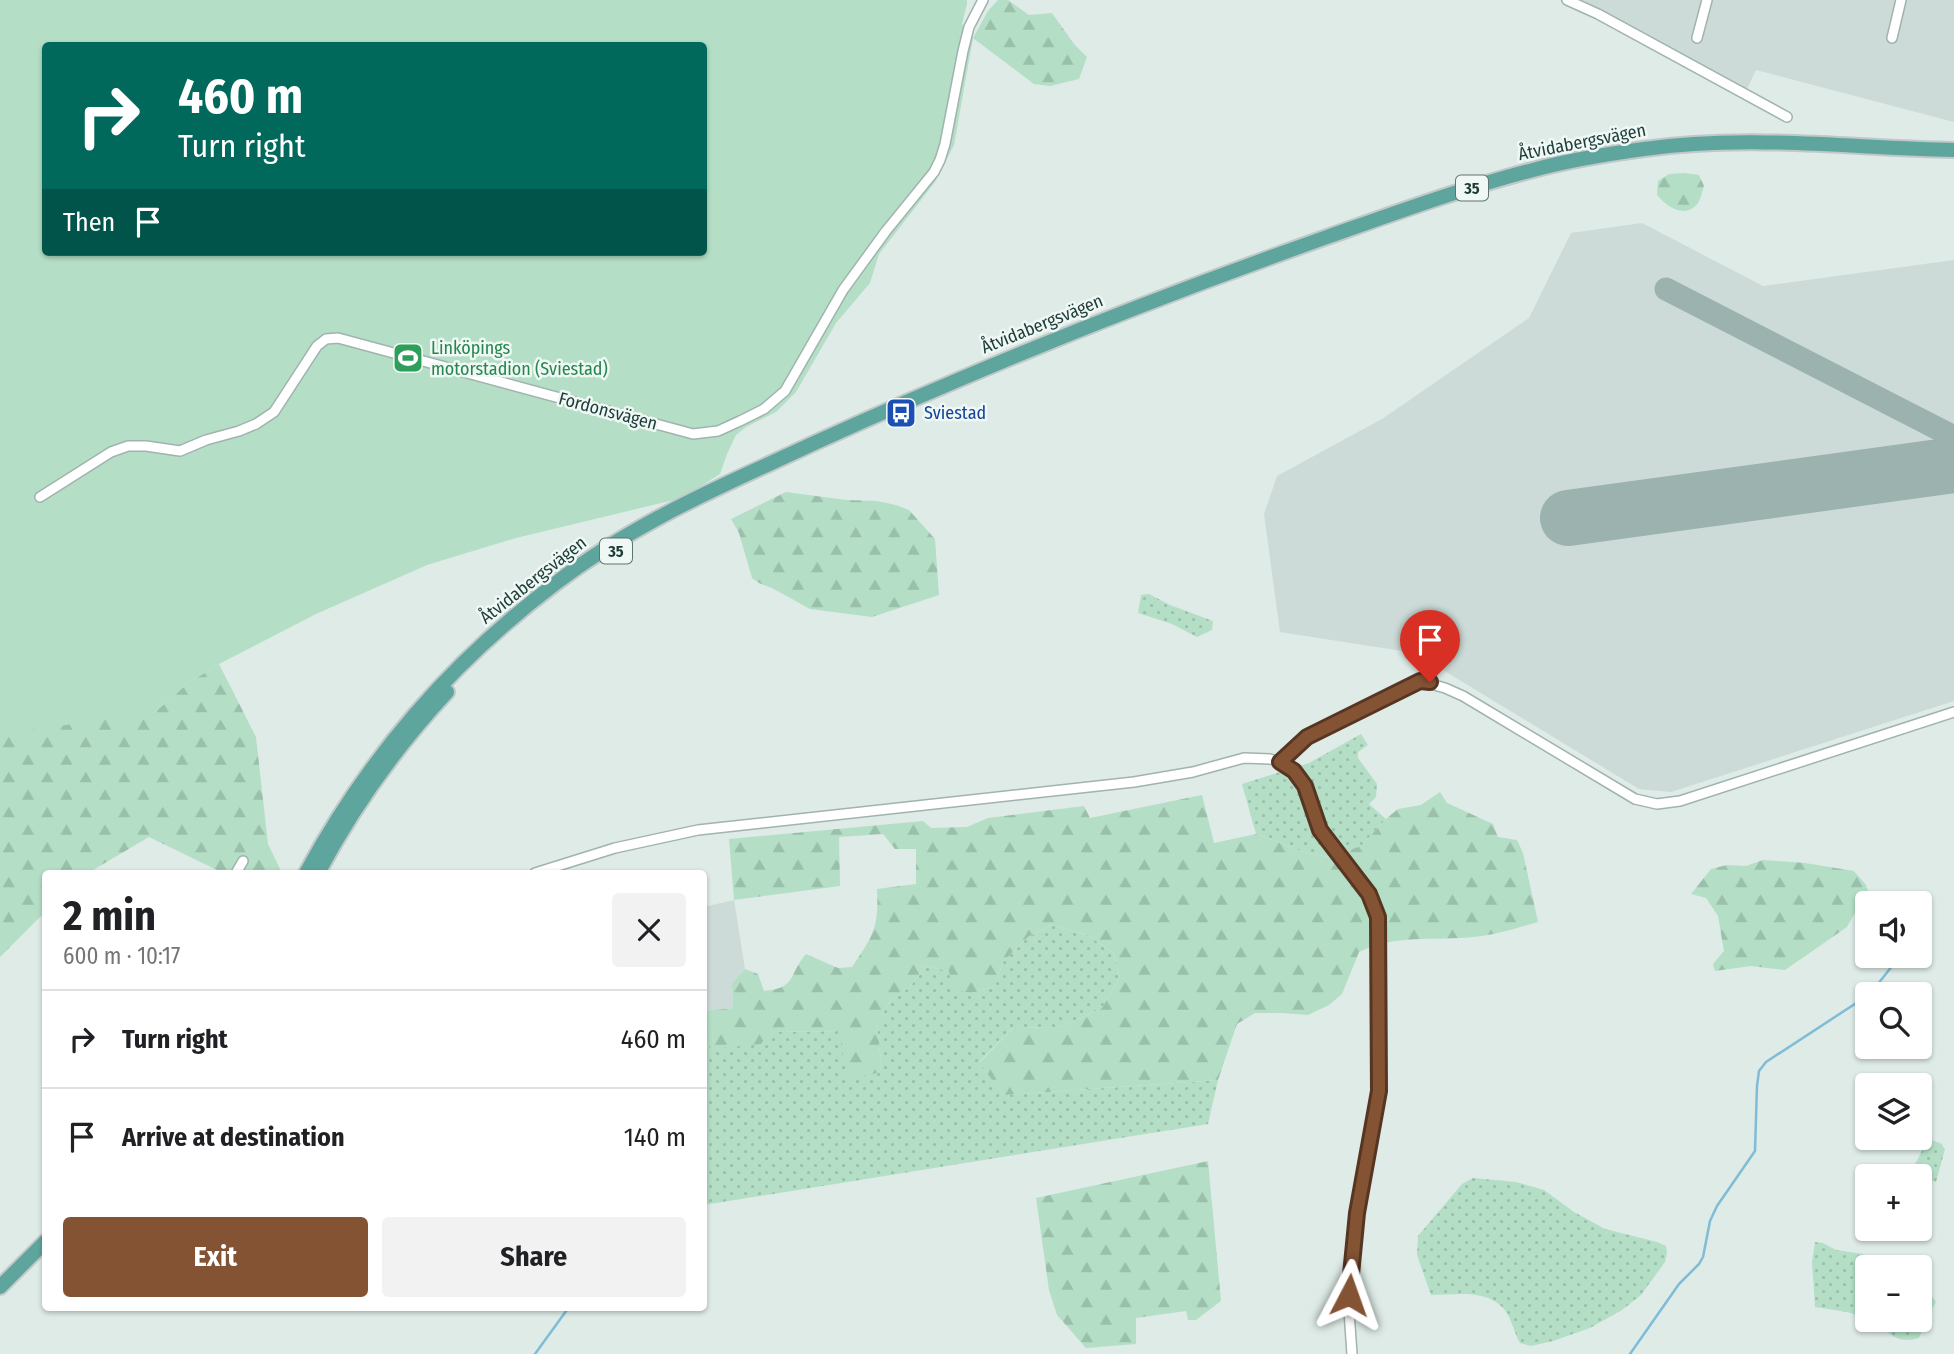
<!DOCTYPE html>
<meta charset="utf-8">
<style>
:root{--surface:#fff;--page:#f2f2f2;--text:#202124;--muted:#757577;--line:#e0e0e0;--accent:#845334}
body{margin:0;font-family:"Fira Sans Condensed",sans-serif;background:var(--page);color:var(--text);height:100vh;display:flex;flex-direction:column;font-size:26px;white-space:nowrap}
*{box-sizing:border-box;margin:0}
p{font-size:23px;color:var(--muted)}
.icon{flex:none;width:38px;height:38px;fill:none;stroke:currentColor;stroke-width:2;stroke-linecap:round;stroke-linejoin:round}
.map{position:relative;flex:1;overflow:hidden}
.side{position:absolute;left:42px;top:870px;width:665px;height:441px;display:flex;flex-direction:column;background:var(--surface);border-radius:7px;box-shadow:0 2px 5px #0004}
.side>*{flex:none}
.guide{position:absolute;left:42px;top:42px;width:665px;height:214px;border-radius:7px;box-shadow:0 2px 5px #0004;background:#00695c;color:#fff;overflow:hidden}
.buttons{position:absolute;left:1855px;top:891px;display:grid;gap:14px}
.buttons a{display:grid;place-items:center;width:77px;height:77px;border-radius:7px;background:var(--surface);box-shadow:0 2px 5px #0004;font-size:35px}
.pin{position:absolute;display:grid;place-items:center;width:60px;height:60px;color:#fff;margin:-72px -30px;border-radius:50% 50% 50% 0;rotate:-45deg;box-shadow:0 0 7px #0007}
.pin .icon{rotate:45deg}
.me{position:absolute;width:77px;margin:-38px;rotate:4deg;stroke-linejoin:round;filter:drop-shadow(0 0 5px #0008)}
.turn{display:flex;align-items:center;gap:24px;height:147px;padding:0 21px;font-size:32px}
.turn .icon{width:91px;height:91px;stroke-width:2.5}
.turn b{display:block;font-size:49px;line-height:60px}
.then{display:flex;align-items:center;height:66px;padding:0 21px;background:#0003;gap:14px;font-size:26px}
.round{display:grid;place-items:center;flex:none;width:74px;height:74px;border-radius:7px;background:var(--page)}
.overview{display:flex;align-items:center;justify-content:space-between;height:119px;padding:0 21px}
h1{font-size:42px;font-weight:700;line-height:52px}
.primary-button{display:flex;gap:14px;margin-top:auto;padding:14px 21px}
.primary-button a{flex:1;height:80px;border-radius:7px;background:var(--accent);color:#fff;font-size:28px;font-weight:700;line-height:80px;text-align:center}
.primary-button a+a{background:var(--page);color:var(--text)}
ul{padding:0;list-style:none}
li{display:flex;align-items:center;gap:21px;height:98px;padding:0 21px;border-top:2px solid var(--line)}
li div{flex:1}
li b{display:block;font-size:26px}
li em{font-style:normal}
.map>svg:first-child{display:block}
.built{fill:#ccdbd7}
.grass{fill:url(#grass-dots)}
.forest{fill:url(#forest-firs)}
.garden{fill:#b4dfc6;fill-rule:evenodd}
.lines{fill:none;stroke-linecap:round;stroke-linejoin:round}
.stream{stroke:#80bcd6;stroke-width:2.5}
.taxiway{stroke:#9bb2ae;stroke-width:23}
.runway{stroke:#9bb2ae;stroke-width:56}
.street-casing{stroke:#a1b3af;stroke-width:12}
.primary-casing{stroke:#c0c8c8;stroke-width:18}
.street{stroke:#fff;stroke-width:9}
.primary{stroke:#5ea59e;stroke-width:14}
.route-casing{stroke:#563622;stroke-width:18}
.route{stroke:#845334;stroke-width:12}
.labels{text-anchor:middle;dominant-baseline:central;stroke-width:5;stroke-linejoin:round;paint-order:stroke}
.shield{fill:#eff8f4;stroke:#5d7471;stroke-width:2}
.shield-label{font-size:16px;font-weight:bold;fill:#1e3c39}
.street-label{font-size:18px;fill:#1e3c39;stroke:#eff8f4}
.leisure-label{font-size:18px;fill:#27864d;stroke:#eff8f4;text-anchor:start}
.transit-label{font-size:18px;fill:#164399;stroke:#eff8f4;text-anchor:start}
</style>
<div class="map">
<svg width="1954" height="1354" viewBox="0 0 1954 1354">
<defs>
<pattern id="grass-dots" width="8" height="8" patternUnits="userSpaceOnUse" patternTransform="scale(1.75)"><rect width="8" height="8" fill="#b4dfc6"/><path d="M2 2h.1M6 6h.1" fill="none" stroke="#9ac0ab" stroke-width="1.8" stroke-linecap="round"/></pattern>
<pattern id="forest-firs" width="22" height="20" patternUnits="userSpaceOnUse" patternTransform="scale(1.75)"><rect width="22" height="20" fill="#b4dfc6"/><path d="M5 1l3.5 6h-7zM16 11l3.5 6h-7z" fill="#9ac0ab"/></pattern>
</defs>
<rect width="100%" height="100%" fill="#deebe7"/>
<g class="built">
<polygon points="1578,0 1954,0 1954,122 1756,70 1746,91"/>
<polygon points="1642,223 1763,286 1954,260 1954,701 1671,792 1639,789 1415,653 1280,632 1264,514 1277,476 1382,419 1529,318 1571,233"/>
<polygon points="734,900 745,969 732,983 733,1008 704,1011 704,907"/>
</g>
<g class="grass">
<polygon points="1149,594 1170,605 1213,621 1212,630 1197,637 1172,624 1138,613 1141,595"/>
<polygon points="1361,734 1368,745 1358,752 1358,758 1377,784 1376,797 1369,804 1386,819 1361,846 1329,857 1303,852 1256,834 1242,784 1309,763"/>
<polygon points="1051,925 1088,935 1113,953 1120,978 1102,1008 1059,1028 1014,1027 979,1062 1004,1095 1218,1080 1208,1124 704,1205 704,1036 769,1032 839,1031 882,1072 877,1023 891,1000 910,987 925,966 949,971 972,993 995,986 1003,962 1028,937"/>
<polygon points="1928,1139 1940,1143 1945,1149 1936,1182 1911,1172"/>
<path d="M1473,1178L1516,1182L1544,1190L1574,1212L1605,1229L1657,1242L1666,1246L1667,1253L1665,1262L1641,1295L1622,1310L1590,1328L1553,1341L1531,1346L1520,1343C1515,1334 1512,1322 1507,1313C1490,1288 1457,1295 1431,1295L1417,1255L1418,1236L1462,1184Z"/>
<polygon points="1815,1242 1823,1243 1836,1250 1863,1254 1874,1267 1867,1267 1867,1318 1847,1312 1815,1307 1812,1262"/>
<path d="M1920,1290L1931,1295L1936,1302L1925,1320L1919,1338C1895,1345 1889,1331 1871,1320H1920Z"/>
</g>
<g class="forest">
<polygon points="998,0 1008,0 1029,15 1052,13 1074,44 1087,57 1079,79 1050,86 1034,84 973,38 988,11"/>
<path d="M1684,173L1699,175L1704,186C1702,191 1701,199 1698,203C1685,220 1666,206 1657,195L1658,181L1669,174Z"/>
<polygon points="786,492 846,500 877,501 896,505 909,510 935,539 939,595 872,617 810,609 772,588 759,583 752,578 739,533 731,519"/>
<polygon points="0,629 154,713 188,683 219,664 256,737 268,844 282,873 223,873 149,837 88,873 46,873 45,919 41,916 0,957"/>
<path d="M1440,792L1447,803L1493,824L1498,837L1517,840L1523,853L1538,922C1517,928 1495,935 1473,937C1436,941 1393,934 1359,952L1342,994L1329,1005L1308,1015L1283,1013H1255L1237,1024L1218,1080L1004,1095L979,1063L1014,1027L1059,1028L1102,1008L1120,978L1113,953L1088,935L1051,925L1028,937L1003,962L995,986L972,993L953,990L949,971L925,966L910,987L891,1000L877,1023L882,1072L847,1079L839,1031L769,1032L761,1044L711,1049L704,1036V1011L733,1008L732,983L745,969L758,974L764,991C797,988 788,975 806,954L838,968L852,967C873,936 879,928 877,889L916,884V849H895L883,834L839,837L840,886L734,900L729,839L923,821L931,828L967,827L988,818L1084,806L1090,818L1202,795L1214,843L1256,834L1303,852L1329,857L1361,846L1386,819L1398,809L1421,805Z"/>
<polygon points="1763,860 1805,863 1854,871 1866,885 1870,898 1856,911 1847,927 1785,970 1751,966 1715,971 1713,964 1724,951 1718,916 1706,898 1691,894 1711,869 1727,865 1746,866"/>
<polygon points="1208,1161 1221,1301 1196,1320 1188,1320 1186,1311 1136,1318 1136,1344 1086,1348 1057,1315 1049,1290 1036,1198"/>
</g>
<path class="garden" d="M0,0H967V4L962,24L973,38L954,145L935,182L879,254L870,283L836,323L796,392L776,412L746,427L736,435L727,454L720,474L682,498L516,538L427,565L316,614L219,664L188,683L154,713L0,734ZM46,46H704V252H46Z"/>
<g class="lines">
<g class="stream">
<polyline points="1870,994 1900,956"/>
<polyline points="535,1354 569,1307"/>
<polyline points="1630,1354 1679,1284 1699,1264 1703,1257 1710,1221 1717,1206 1755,1151 1757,1086 1759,1071 1766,1062 1867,996"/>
</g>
<polyline class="taxiway" points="1666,289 1954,437"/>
<polyline class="runway" points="1568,518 1954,465"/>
<g class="street-casing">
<g id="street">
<polyline points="1567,0 1598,14 1787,117"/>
<polyline points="1697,38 1707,0"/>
<polyline points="1892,38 1901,0"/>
<polyline points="40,497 111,452 128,446 146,446 180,451 206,440 239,431 256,424 274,412 317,346 326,339 338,338 693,434 718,431 740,421 764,409 785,391 843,290 886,231 934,172 940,160 945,144 963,51 969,27 983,0"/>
<polyline points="1280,762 1307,737 1420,681 1445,688 1463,696 1635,799 1657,804 1680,801 1954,712"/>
<polyline points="236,873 243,861"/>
<polyline points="535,873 615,848 698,830 1134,782 1193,772 1244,758 1270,759 1280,762 1294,771 1305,786 1320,830 1369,894 1378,917 1380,1070 1376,1110 1357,1213 1353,1244 1349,1311 1352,1354"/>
</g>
</g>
<g class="primary-casing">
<g id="primary">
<path d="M306,873C369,757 450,663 556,583C621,533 694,498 769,464C831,435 894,407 958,380C1080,328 1203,281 1327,237C1395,213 1463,188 1533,170C1569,160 1607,154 1644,149C1746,134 1851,148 1954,150"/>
<path d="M318,873C353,807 396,747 447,692"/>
<polyline points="0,1287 46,1241"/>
</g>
</g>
<use href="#street" class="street"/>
<use href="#primary" class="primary"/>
</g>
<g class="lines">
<g class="route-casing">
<polyline id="route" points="1349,1295 1357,1213 1379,1091 1378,917 1369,894 1320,830 1305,786 1294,771 1280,762 1307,737 1420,681 1430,682"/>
</g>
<use href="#route" class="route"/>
</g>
<defs>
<g id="stadium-square" transform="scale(1.575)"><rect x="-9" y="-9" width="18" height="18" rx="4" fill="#2e9e5b" stroke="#eff8f4"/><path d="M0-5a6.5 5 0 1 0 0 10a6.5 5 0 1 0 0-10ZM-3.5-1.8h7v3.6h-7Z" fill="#fff"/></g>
<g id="bus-square" transform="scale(1.575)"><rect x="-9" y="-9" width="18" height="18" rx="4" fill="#1a4fb4" stroke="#eff8f4"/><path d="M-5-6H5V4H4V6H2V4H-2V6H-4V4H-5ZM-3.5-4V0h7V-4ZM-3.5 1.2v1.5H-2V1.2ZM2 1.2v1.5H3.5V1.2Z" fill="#fff"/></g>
</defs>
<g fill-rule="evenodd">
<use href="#stadium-square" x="408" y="358"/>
<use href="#bus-square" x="901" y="413"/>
</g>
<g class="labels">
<g class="shield">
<rect x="1456" y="175.5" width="32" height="25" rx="5"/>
<rect x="600" y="538.5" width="32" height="25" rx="5"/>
</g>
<g class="shield-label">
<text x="1472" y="188">35</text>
<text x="616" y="551">35</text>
</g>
<g class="street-label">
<text transform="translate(1582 142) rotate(-11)">Åtvidabergsvägen</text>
<text transform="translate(1042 324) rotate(-22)">Åtvidabergsvägen</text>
<text transform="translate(608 411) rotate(15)">Fordonsvägen</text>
<text transform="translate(533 580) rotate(-38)">Åtvidabergsvägen</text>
</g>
<g class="leisure-label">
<text x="431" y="348">Linköpings<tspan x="431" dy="21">motorstadion (Sviestad)</tspan></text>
</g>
<g class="transit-label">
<text x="924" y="413">Sviestad</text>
</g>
</g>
</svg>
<div class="buttons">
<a><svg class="icon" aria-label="sound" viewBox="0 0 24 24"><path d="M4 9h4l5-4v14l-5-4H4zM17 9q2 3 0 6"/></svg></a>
<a><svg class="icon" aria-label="search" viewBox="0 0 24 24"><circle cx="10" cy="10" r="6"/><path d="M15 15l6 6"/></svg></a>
<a><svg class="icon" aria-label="layers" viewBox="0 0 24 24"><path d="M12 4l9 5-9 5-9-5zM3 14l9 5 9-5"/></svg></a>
<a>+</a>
<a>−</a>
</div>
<div class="pin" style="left:1430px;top:682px;background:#d93025"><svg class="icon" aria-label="arrive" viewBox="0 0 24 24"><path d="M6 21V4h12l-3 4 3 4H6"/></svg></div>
<svg class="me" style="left:1349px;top:1295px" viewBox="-20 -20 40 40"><path d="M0-17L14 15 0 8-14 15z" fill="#845334" stroke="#fff" stroke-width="4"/></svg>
<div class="guide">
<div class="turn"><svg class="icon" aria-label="right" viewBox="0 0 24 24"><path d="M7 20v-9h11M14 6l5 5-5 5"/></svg><div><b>460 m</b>Turn right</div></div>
<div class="then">Then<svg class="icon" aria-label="arrive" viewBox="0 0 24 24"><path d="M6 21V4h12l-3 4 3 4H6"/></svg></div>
</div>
<section class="side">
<div class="overview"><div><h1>2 min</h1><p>600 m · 10:17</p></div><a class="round"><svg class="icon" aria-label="close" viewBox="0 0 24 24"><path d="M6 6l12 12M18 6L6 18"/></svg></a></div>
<ul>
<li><svg class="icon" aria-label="right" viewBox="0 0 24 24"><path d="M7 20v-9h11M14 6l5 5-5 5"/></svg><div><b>Turn right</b></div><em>460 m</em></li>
<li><svg class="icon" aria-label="arrive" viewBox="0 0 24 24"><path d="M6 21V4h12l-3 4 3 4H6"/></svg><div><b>Arrive at destination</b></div><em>140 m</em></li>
</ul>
<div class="primary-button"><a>Exit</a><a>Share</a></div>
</section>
</div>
